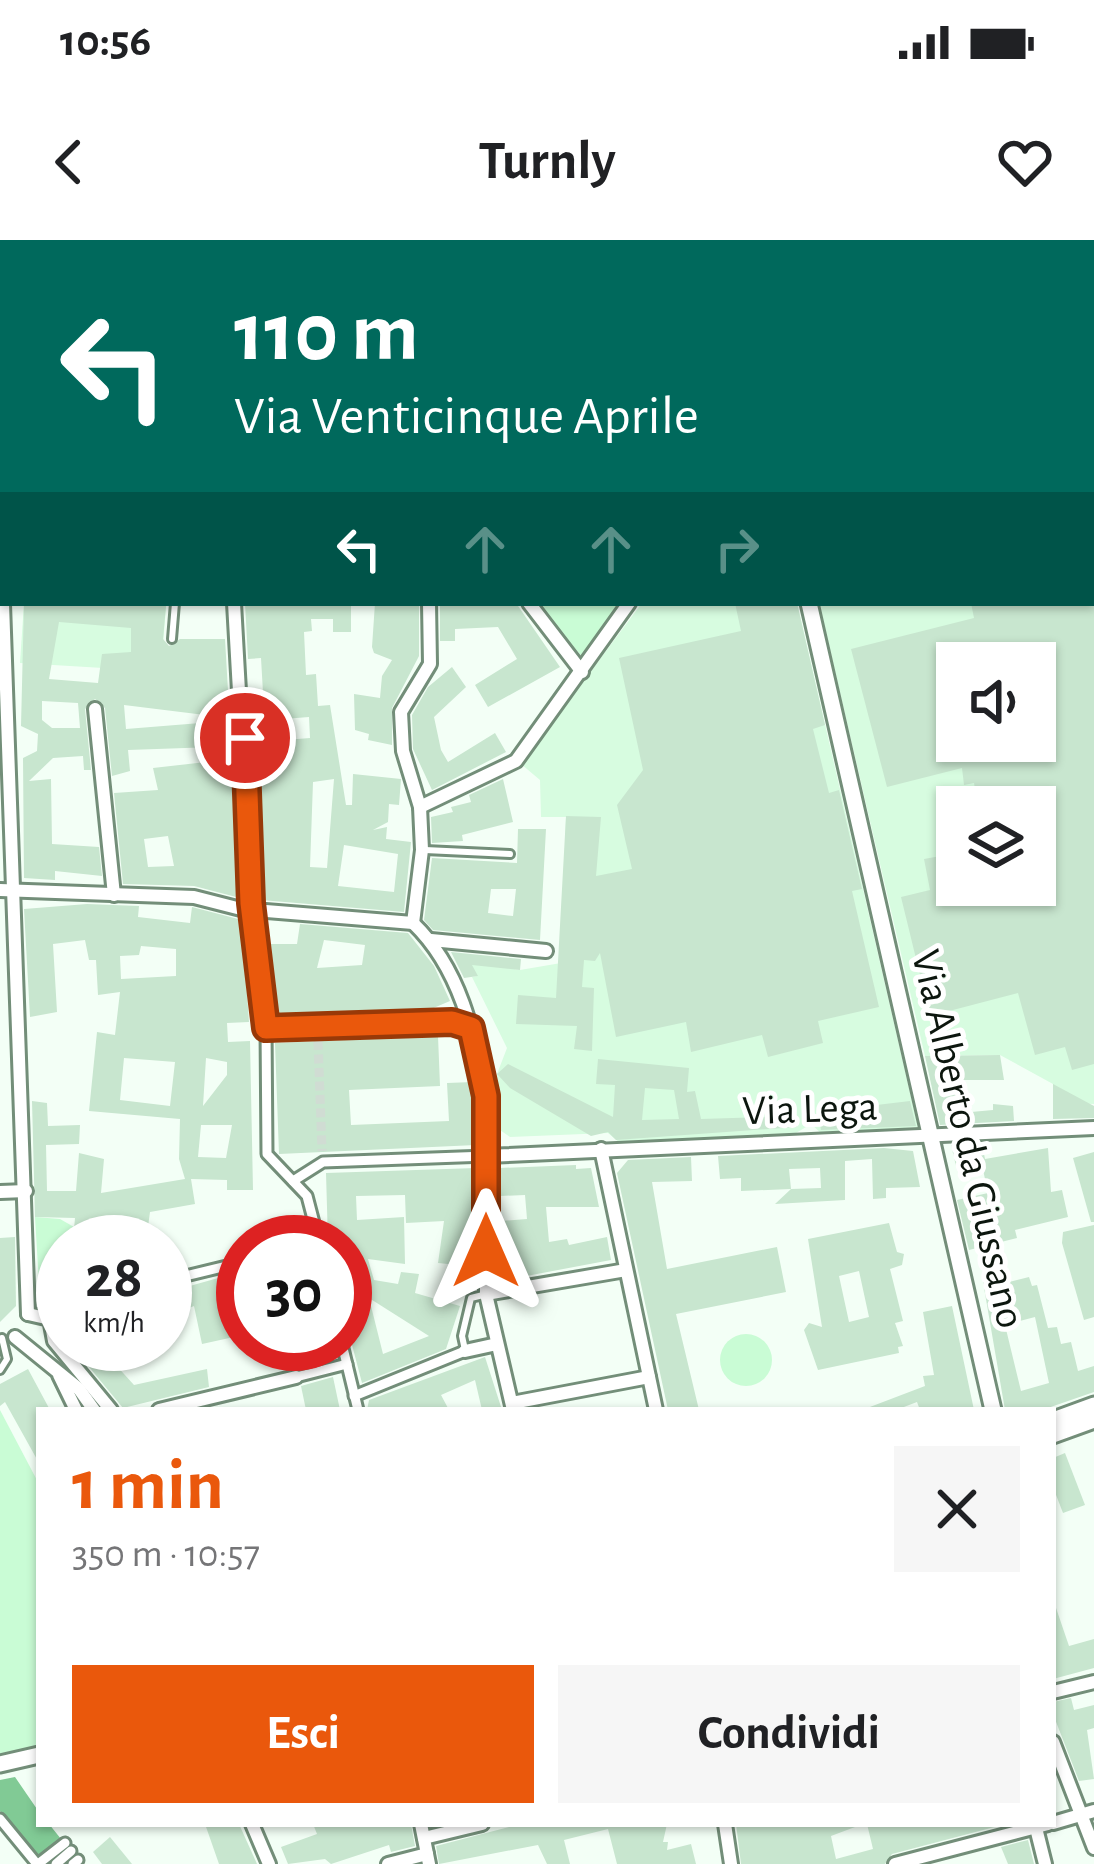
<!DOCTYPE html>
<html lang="it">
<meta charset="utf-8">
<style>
:root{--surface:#fff;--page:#f6f6f6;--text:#202124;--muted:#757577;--accent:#ea580c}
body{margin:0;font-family:"Alegreya Sans",sans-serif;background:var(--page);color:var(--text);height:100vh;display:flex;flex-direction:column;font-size:45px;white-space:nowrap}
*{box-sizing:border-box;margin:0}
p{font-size:39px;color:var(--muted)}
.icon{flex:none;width:66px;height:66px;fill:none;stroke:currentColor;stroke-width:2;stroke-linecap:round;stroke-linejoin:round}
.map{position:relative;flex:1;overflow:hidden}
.side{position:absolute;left:36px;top:1167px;width:1020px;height:420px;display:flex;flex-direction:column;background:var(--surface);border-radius:0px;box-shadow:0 3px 9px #0004}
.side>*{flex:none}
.banner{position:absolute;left:0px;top:0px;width:1095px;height:366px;box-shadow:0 3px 9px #0004;background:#00695c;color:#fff;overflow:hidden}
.tools{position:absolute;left:936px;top:402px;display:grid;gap:24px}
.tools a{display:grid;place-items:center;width:120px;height:120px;border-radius:0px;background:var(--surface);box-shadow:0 3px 9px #0004;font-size:60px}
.speed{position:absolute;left:36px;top:975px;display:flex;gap:24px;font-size:60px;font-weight:700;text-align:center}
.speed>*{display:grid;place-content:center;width:156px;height:156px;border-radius:50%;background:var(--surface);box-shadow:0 3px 9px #0004;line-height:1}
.speed small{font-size:30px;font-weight:400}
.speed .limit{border:18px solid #d22;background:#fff;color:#111}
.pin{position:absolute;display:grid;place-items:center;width:102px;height:102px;color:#fff;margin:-51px;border:6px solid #fff;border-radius:50%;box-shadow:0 3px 12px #0007}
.me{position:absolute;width:132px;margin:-66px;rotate:0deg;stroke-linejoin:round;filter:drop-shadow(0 0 9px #0008)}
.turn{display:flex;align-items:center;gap:42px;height:252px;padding:0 36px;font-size:54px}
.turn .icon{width:156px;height:156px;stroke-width:2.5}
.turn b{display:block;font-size:84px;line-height:102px}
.lanes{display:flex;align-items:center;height:114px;padding:0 36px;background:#0003;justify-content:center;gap:60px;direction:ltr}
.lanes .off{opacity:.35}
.round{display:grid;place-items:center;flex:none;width:126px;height:126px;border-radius:0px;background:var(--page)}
.head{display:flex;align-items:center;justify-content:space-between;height:204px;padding:0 36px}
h1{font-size:72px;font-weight:600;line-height:90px;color:var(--accent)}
.cta{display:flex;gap:24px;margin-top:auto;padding:24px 36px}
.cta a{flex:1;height:138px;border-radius:0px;background:var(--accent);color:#fff;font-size:48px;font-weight:600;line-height:138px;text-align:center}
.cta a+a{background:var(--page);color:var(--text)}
.status{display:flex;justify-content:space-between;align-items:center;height:84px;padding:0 60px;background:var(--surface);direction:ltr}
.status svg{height:33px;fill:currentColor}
header{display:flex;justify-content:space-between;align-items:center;height:156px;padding:0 36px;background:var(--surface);font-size:54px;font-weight:600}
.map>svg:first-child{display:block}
.built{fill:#d7fce0;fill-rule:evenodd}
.green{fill:#c9fcd5}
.water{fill:#81ca95}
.building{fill:#c8e6cf;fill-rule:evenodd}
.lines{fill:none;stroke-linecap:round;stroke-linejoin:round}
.pedestrian-tunnel{stroke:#d0dcd3;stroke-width:9;stroke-dasharray:9 4.5;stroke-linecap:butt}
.service-casing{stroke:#738e79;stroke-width:12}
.pedestrian-casing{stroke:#738e79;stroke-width:15}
.minor-casing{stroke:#738e79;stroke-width:18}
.tertiary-casing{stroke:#738e79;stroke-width:21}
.service{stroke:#fff;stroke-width:6}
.pedestrian{stroke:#fff;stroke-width:9}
.minor{stroke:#fff;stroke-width:12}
.tertiary{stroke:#fff;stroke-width:15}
.route-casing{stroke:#983908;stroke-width:30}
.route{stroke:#ea580c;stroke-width:21}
.labels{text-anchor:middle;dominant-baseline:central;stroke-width:10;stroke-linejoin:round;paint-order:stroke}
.street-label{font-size:42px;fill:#0c160e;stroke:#fff}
</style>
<div class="status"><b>10:56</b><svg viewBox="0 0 49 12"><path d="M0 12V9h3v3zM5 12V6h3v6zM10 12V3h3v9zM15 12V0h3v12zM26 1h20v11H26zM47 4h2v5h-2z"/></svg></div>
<header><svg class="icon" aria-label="back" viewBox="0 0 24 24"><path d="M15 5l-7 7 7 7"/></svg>Turnly<svg class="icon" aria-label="heart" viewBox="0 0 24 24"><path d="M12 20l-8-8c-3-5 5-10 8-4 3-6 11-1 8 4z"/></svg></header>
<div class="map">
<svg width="1094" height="1624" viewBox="0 0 1094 1624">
<rect width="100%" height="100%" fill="#f3fff6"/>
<g class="built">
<path d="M735,0H1094V864L1053,862V844L1000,815L925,816L819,363H1092V3ZM957,423H1035V501H957ZM957,567H1035V645H957Z"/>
<polygon points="24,363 166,366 162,417 103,428 20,423"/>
<polygon points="642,363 797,363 918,887 822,894 811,884 791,896 620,903 608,893 510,897 500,890 497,834 507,808 472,737 477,736 470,722 520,730 561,723 566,577 541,577 540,540 521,524"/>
</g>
<g class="green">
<polygon points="537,363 620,363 583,418"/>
<polygon points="35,977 60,979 74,987 73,999 85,1001 63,1002 63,1040 39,1044"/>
<circle cx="746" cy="1120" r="26"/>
<polygon points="0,1170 39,1244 39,1506 0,1514"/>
</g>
<polygon class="water" points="15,1537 39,1572 39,1584 49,1584 61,1599 39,1617 0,1571 0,1540"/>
<g class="building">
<path d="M24,363L166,366L163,399L169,406L180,399H225L240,658L194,646L123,644L114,553L158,550L153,528L215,521L214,507L128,510L130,531L112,536L105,468L95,459L85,469L91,530H84L83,516L53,518L29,541L51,539L52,604L99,607L102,636L55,631V640L24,638L23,518L37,511L38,494L21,486ZM59,382L131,388V412L102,414L98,443L49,439ZM42,461L78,463L80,488H52L42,480ZM124,465L213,476V482L126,489ZM168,596L174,626L148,627L144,599Z"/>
<path d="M245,363H351V392H333V379H311L312,391L304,392L306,435L316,434L318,466L330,465L346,565H352L353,534L401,539L399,565L389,564L388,582L373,590L387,587L386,599L411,602L404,672L261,660L251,470H264L261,418L248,419ZM309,477L310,498L272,501L271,480ZM334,539L327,628L310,627L313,542ZM344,605L398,614L394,652L338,646Z"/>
<polygon points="375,363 419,363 419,416 392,468 392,505 368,500 369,494 355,490 354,454 380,458 382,436 392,420 374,413 372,407"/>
<polygon points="440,363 516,363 560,427 488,467 475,445 517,419 498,387 455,389 455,401 440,401"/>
<polygon points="735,363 797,363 825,485 813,489 829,553 839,550 862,649 852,651 879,767 818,781 823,803 768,817 762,795 691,812 686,782 616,797 600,713 595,721 584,720 582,747 594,748 592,811 574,809 577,786 516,784 518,755 556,758 566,576 601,577 596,636 632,629 617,565 643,530 619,418 741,391"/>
<path d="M971,363H1094V824L1072,830L1065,807L1035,815L1018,753L930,776L901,657L930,650L924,619L957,613V645H1035V584L1045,582L1037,553L978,567L974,543L964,545L962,528L887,547L851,409L974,378ZM957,423H1035V501H957Z"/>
<polygon points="452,427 466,447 434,477 441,510 448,522 495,493 506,512 432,550 413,509 412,475 428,447"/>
<polygon points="503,539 513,582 462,595 463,601 432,603 431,577 453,572 451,567 471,562 469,555"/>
<path d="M518,589H546L540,700L433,690L424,680L432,618L517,623ZM491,649H516L513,676L488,673Z"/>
<path d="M87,664L139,666L138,677L190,683L192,667L242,680L249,782L227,783L228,802L250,801L253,950H227V940L191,939L195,964L150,972L146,1002L73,1000L75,978L35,977L32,861L47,863L48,886L80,885L79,904L46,905L47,951H76L79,913L104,919L101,953L185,939L179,919L180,879L89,871L97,792L115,795L120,752L98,755L96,720H89L85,700L53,704L57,772L30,777L24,669ZM141,706L176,709V736L121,739L120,716L139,715ZM124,818L175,822L170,866L120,860ZM206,818L227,822V835L203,866ZM201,885H232L226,918L198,917Z"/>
<path d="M300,684L408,693L434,726L450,761L424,772L275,777L271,704H297ZM324,700L365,705L362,725L317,728Z"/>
<polygon points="451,712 521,719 520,730 472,725 478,736 464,738"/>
<polygon points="438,796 440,846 349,850 351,885 449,881 447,843 473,842 476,905 279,914 275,803"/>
<polygon points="1000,815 1004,840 952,840 960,873 993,870 993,864 1013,866 1014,881 940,885 925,816"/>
<path d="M598,819L689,828L687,852L695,851L701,879L796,876L797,887L616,900L608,892L591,896L510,848L497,834L508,824L613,877L615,845L596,844ZM645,848L674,850L679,879L642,880Z"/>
<polygon points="1053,844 1094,866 1094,878 1053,879"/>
<polygon points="910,861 916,886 821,890 818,872"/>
<polygon points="982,904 985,919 1048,908 1051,952 1062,950 1068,977 1015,990 1017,998 969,1010 957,960 988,953 982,925 957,930 951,905"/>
<polygon points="884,908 913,911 920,947 886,948 886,958 873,959 872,919 845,921 845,960 775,964 791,949 821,948 820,928 789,929 791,949 741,951 741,938 720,939 718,916"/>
<polygon points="1094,912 1094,982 1091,982 1073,918"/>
<polygon points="691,917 692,941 652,942 667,1029 777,1007 786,1052 676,1074 699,1170 668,1170 617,933 628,920"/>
<polygon points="576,925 576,929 591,928 599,967 546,967 549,1002 567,999 569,1005 607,997 611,1020 505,1040 500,981 527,979 525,955 500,956 499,928"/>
<path d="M476,928L468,1026L438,1023L444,981L406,983L405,955L356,956L357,980L404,977L405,1024L368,1019L374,1040L398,1044L401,1032L419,1034L415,1053L460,1066L446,1109L362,1143L345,1078V1002H328L326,933ZM369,1058L429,1096L383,1114Z"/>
<path d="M889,983L897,1012L904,1014L902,1025L890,1029L903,1081L895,1083L903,1106L898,1107L899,1113L818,1130L804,1090L809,1083L822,1087L808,999ZM859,1031L869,1077L849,1082L839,1036Z"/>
<polygon points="1094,985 1094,1077 1084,1080 1062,1003 1063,992"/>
<polygon points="15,997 16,1066 0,1082 0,998"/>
<polygon points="243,1031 243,1095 202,1104 194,1066 165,1078 165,1053"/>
<path d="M1001,1031L1005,1043L1029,1037L1032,1046L1037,1045L1048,1088L1057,1087L1061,1104L1071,1102L1078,1131L1094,1126V1152L1042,1170H1005L982,1036ZM1035,1077L1049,1143L1021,1151L1005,1085Z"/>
<polygon points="952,1066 974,1170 920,1170 917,1162 896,1170 862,1170 925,1146 923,1136 934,1135 923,1072"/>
<polygon points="70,1104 116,1104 114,1123 134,1145 207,1129 209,1147 123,1168"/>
<polygon points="285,1104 329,1104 332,1118 291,1127"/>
<polygon points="485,1117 502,1170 482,1170 475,1140 441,1155 449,1170 367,1170 369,1160"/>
<polygon points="28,1129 50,1170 39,1170 39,1223 5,1162 0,1166 0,1144"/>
<polygon points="333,1137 340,1170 306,1170 301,1146"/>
<polygon points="1065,1213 1085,1265 1063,1273 1053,1247 1053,1218"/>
<polygon points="1055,1365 1069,1406 1094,1399 1094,1428 1053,1439"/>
<polygon points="1071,1458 1074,1470 1094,1465 1094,1488 1087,1490 1094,1539 1079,1541 1053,1474 1053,1462"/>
<polygon points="205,1584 239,1584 257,1624 219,1624"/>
<polygon points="313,1584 411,1584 415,1606 391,1612 389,1605 331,1624 325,1619 288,1624 281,1607 317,1594"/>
<polygon points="521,1584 667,1584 663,1602 668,1602 667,1610 691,1604 696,1624 617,1624 608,1589 564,1600 570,1624 547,1624 538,1605 439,1624 436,1606"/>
<polygon points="736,1584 863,1584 831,1596 836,1619 873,1609 867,1584 1006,1584 892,1614 885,1624 741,1624"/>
<polygon points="110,1597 132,1624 102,1624 93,1612"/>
<polygon points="1028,1600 1034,1624 1008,1624 1001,1607"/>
</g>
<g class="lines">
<polyline class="pedestrian-tunnel" points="318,801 322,911"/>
<g class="service-casing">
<g id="service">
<polyline points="172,399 175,363"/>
<polyline points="425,610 510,614"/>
<polyline points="465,1110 462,1096 471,1058 483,1055"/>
<polyline points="0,1130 7,1119 2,1098"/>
</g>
</g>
<g class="pedestrian-casing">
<g id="pedestrian">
<polyline points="266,788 267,914 307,956 319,1002"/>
<polyline points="293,941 323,922 487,916"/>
<polyline points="165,1041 243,1022"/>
<polyline points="342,1104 358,1170"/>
<polyline points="296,1137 347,1124"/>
<polyline points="354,1156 465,1111"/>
<polyline points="0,1579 37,1624"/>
<polyline points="38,1624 65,1603"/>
<polyline points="56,1624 71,1611"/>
<polyline points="73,1624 78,1620"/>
</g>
</g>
<g class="minor-casing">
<g id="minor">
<polyline points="498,0 500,1"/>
<polyline points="37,3 37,0"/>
<polyline points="221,3 221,0"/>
<polyline points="0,46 3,53"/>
<polyline points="0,153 3,153"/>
<polyline points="0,240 3,222"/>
<polyline points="0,343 3,346"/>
<polyline points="234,363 251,663 266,788 452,781 471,788"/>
<polyline points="529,363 582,432"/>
<polyline points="3,364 28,1074"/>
<polyline points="95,469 114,655"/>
<polyline points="420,567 516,521 629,363"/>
<polyline points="0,650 194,657 241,669 413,683"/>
<path d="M413,683C460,728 474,793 486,856V1054L513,1170"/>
<polyline points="413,683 422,610 420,567 403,511 401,472 430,424 429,363"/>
<polyline points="431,700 546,711"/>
<polyline points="601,909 656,1170"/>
<polyline points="487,916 1094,888"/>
<polyline points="0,952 26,951"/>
<polyline points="486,1054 626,1030"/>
<polyline points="28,1074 50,1079 54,1101 111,1170"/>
<polyline points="15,1097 79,1149 94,1170"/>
<polyline points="465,1111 497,1104"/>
<polyline points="59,1135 76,1170"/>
<polyline points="512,1163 649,1137"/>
<polyline points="159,1170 296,1137"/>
<polyline points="1053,1452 1094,1442"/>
<polyline points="1053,1502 1094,1608"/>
<polyline points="1053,1583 1094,1571"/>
<polyline points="252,1584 269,1624"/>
<polyline points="421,1584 429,1624"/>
<polyline points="725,1584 731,1624"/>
<polyline points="1035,1584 1045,1624"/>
<polyline points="424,1598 482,1584"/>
<polyline points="388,1624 427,1614"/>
<polyline points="895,1624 1048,1584"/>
</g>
</g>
<g class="tertiary-casing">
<g id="tertiary">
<polyline points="725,0 725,3"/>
<polyline points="809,363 993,1170"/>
<polyline points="1053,1180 1094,1165"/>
<polyline points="1053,1195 1094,1180"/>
<polyline points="0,1524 39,1515"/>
</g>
</g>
<use href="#service" class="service"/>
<use href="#pedestrian" class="pedestrian"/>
<use href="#minor" class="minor"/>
<use href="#tertiary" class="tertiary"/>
</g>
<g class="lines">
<g class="route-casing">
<polyline id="route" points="245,498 251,663 266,788 452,782 471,788 486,856 486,1011"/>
</g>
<use href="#route" class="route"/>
</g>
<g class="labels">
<g class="street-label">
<text transform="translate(810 869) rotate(-2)">Via Lega</text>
<text transform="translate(968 899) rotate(77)">Via Alberto da Giussano</text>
</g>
</g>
</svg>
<div class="tools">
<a><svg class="icon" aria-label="sound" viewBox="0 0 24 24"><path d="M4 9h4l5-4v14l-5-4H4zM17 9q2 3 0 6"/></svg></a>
<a><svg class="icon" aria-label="layers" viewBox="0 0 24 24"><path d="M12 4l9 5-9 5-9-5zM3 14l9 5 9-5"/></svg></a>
</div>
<div class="speed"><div>28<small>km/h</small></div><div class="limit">30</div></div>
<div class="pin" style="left:245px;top:498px;background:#d93025"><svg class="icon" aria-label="arrive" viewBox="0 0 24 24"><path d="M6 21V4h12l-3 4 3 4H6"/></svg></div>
<svg class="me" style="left:486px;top:1011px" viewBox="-20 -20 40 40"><path d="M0-17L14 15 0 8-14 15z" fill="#ea580c" stroke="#fff" stroke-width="4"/></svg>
<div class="banner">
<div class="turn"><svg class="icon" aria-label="left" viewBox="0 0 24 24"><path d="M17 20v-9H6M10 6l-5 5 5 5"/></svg><div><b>110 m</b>Via Venticinque Aprile</div></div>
<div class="lanes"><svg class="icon" aria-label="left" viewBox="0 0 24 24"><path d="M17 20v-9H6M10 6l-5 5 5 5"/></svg><svg class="icon off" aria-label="ahead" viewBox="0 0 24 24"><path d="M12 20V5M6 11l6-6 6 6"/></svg><svg class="icon off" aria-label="ahead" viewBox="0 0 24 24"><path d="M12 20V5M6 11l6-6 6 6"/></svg><svg class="icon off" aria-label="right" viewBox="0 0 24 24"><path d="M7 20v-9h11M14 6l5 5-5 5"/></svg></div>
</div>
<section class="side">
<div class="head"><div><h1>1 min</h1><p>350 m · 10:57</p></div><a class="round"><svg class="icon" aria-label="close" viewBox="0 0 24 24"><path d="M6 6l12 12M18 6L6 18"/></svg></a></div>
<div class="cta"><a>Esci</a><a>Condividi</a></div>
</section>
</div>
